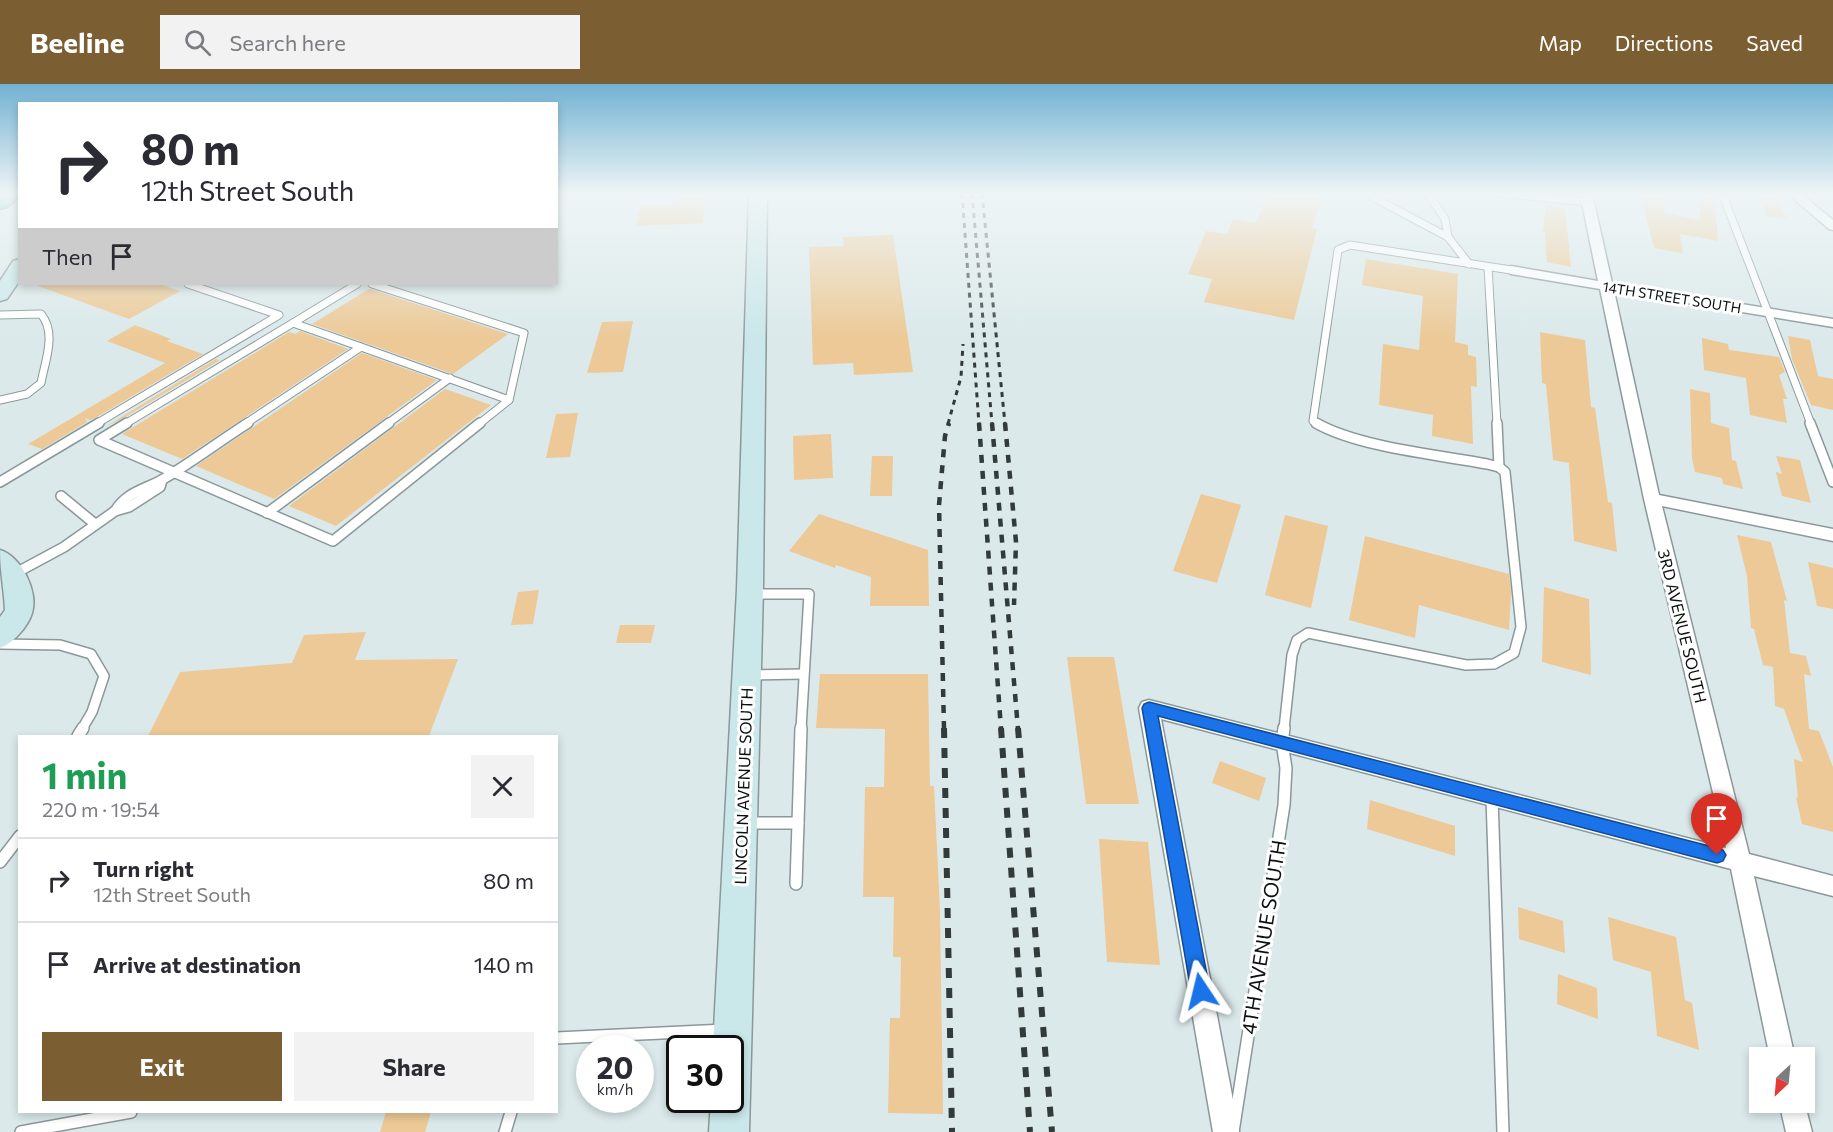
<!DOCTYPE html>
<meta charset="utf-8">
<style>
:root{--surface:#fff;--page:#f2f2f3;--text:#2b2b33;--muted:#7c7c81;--line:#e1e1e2;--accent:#7b5e32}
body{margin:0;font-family:Commissioner,sans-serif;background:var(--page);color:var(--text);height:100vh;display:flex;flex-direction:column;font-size:22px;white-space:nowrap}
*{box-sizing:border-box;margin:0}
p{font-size:20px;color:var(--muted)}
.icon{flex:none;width:33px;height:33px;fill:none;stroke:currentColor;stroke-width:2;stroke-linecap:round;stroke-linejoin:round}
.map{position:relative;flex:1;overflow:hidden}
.sheet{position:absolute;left:18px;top:651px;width:540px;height:378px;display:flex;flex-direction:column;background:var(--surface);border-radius:0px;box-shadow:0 3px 9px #0003}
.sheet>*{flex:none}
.hud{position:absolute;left:18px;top:18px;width:540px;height:183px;border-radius:0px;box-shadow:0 3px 9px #0003;background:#fff;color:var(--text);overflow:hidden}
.needle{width:39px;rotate:206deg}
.fabs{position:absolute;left:1749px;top:963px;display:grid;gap:12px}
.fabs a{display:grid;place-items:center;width:66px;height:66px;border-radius:0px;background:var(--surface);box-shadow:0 3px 9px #0003;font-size:30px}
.speed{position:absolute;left:576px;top:951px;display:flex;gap:12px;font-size:30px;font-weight:700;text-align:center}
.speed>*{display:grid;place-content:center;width:78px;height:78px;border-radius:50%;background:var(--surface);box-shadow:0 3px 9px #0003;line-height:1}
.speed small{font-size:15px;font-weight:400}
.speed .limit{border:3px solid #111;border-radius:9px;background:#fff;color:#111}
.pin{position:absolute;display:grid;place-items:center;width:51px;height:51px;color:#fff;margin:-62px -26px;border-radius:50% 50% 50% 0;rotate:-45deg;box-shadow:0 0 6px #0007}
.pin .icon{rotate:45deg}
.me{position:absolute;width:66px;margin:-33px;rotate:350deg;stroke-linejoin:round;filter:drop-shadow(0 0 4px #0008)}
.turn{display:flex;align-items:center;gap:21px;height:126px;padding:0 24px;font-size:27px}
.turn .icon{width:78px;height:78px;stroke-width:2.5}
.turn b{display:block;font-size:42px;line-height:51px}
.then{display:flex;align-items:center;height:57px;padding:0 24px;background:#0003;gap:12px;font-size:22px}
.round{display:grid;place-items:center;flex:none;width:63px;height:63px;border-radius:0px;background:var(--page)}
.summary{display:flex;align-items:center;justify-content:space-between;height:102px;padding:0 24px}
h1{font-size:36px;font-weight:700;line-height:45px;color:#1e9e55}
.primary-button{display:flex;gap:12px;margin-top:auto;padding:12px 24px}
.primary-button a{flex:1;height:69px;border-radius:0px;background:var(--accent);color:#fff;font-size:24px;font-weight:700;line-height:69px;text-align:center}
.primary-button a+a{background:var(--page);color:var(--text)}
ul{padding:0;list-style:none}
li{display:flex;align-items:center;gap:18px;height:84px;padding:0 24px;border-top:2px solid var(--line)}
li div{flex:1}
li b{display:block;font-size:22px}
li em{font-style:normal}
header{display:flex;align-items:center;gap:36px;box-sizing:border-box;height:84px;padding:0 30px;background:var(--accent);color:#fff}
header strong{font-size:28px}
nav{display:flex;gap:33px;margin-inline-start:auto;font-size:21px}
.search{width:420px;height:54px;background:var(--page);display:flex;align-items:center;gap:15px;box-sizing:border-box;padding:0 21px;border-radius:0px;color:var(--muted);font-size:22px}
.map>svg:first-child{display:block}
.building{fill:#ecc996}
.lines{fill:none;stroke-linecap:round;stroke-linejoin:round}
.lane-far2-casing{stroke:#8b9899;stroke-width:9}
.lane-far1-casing{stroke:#8b9899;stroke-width:12}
.lane-casing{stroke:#8b9899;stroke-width:14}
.street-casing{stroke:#8b9899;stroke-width:3}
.secondary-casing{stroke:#8b9899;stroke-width:3}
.highway-casing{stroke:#37777c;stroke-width:3}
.lane-far2{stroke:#fff;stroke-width:7}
.lane-far1{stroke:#fff;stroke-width:9}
.lane{stroke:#fff;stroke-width:11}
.street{fill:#fff;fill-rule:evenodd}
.secondary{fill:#cae7e9;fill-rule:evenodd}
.highway{fill:#4eafb6;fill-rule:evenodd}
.rail-far2{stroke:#333a3a;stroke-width:3;stroke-dasharray:5 5;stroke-linecap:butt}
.rail-far1{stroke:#333a3a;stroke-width:4.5;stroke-dasharray:8 8;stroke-linecap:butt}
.rail{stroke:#333a3a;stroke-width:6;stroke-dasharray:10 10;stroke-linecap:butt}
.route{fill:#1a73e8;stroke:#114b97;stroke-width:1.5}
.labels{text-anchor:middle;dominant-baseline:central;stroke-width:6;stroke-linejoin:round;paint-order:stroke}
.far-street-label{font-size:14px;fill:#0b1010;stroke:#fff}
.street-label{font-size:16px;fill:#0b1010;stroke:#fff}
.near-street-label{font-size:20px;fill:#0b1010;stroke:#fff}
</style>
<header>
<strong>Beeline</strong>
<div class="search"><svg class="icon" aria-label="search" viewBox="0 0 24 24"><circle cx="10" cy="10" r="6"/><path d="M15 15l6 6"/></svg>Search here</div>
<nav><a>Map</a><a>Directions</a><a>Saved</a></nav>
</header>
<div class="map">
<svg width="1833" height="1048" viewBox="0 0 1833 1048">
<rect width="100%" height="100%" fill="#dbe9ea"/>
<g class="building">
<polygon points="680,109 705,109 703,139 636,142 640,122 678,121"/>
<polygon points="1268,109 1323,111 1312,144 1317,145 1294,236 1204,218 1212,195 1188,190 1206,147 1227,150 1233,135 1256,139"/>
<polygon points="1640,109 1659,109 1663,115 1665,129 1700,136 1699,109 1714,109 1718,157 1680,150 1683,169 1654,164"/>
<polygon points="1757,109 1775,110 1786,135 1767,132"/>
<polygon points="1546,121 1565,124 1571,183 1547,178 1545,148 1543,148"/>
<polygon points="893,151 913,288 854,291 853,279 813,281 809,163 844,162 843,153"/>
<polygon points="1366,175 1458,190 1455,258 1468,261 1468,271 1476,273 1477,303 1471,302 1473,360 1432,352 1433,331 1379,321 1383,260 1419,266 1423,212 1362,201"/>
<polygon points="39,200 159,200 180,207 129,235 38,202"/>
<polygon points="369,205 370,205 508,250 453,290 312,240"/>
<polygon points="633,237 623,288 587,289 602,238"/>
<polygon points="135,241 171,255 167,257 203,270 97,333 90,336 85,334 87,338 42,365 28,360 165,279 107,257"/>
<polygon points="300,247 348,265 182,375 122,350 289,248 295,250"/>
<polygon points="1540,248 1585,256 1591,323 1595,324 1608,418 1612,419 1617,468 1574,457 1569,379 1553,376 1546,300 1542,299"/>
<polygon points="1788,252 1810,256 1818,292 1833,295 1833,326 1811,321 1792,275"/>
<polygon points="1702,254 1728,260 1729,266 1779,273 1785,288 1779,291 1787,315 1783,315 1787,339 1750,331 1746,294 1704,286"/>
<polygon points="362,269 437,296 274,415 196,382"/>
<polygon points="216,275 220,276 127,332 105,343"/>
<polygon points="445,305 491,321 336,442 289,422"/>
<polygon points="1690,305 1710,309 1711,339 1729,344 1732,376 1736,377 1743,405 1723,400 1722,394 1695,388 1692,374"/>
<polygon points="578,329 570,373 546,374 556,330"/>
<polygon points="831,350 833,394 794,396 793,352"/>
<polygon points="872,372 893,372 892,412 870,412"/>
<polygon points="1776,372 1800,376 1811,419 1782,412 1776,388 1782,390"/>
<polygon points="1201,410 1241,421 1217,499 1173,487"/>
<polygon points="819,430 928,466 929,522 870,522 871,493 836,481 835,484 789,467"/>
<polygon points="1285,431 1328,442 1311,524 1265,511"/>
<polygon points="1737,451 1771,458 1787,517 1784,516 1790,569 1806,572 1811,592 1804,590 1809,645 1819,647 1833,683 1833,748 1802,740 1796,713 1798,714 1794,675 1803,678 1784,625 1775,622 1773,583 1763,581 1754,545 1751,544 1747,492"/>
<polygon points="1365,452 1509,490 1511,508 1509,546 1419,521 1415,554 1349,536"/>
<polygon points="1808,478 1833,484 1833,525 1817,522"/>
<polygon points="1544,503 1589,515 1591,591 1542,578"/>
<polygon points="539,506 533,540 511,541 518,508"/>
<polygon points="620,541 655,541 651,559 616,559"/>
<polygon points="366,548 355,576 458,575 429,652 148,652 180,588 292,579 304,551"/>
<polygon points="1067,573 1114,573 1139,720 1086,720"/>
<polygon points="820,590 928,590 930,702 934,702 940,827 943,1030 888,1029 890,934 900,934 901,873 893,873 894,813 863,813 865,703 884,703 885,645 816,644"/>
<polygon points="1220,677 1266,694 1259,717 1212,699"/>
<polygon points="1370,716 1455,742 1455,772 1367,745"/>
<polygon points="1099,755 1148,758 1160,881 1107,878"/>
<polygon points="1518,823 1563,837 1565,869 1519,855"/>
<polygon points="1608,833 1676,853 1685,916 1692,919 1699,966 1657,952 1651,888 1613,876"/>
<polygon points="1558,890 1597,904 1598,935 1557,920"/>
<polygon points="386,1028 431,1028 425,1048 380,1048"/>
</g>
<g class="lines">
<g class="lane-far2-casing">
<g id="lane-far2">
<polyline points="1365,109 1448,153 1469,180"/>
<polyline points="1428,109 1445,135 1448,153"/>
<polyline points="1498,109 1588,118"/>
<polyline points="1722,109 1811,340"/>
<polyline points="1488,183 1497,340"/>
<polyline points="372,200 524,249 509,316 479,340"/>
<path d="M0,231L41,230C57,249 45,277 41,299L27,310L0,316"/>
<polyline points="361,263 509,316"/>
<polyline points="96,340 279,231 188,200"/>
<polyline points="125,340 293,239"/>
<polyline points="245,340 361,263 293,239 357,200"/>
<polyline points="387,340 450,294"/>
<polyline points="1319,340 1313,337 1338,166 1350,161 1511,186"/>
</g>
</g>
<g class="lane-far1-casing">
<g id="lane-far1">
<polyline points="127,339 99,356 333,457 480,339"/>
<polyline points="1497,339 1499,383"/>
<polyline points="1810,339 1833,398"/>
<polyline points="0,398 99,339"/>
<polyline points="61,412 95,440"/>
<path d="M115,427C127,407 147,405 165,394C193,377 220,357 248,339"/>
<polyline points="267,429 389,339"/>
<polyline points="12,491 64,463 115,427 129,423 160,403 162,396"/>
<polyline points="753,510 809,510 801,645"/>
<polyline points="0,560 60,561 91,570 104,592 92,628 82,645"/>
<polyline points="749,591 803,590"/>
<path d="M1284,645L1292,571L1297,556L1308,549L1466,581L1494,580L1514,569L1521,543L1505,388L1499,383L1487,380C1438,371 1358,363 1316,339"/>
</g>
</g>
<g class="lane-casing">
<g id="lane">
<polyline points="78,652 83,644"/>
<polyline points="1492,713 1503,1048"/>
<polyline points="747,739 798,739 801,644"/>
<polyline points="0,778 20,752"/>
<polyline points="796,800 798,739"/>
<polyline points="556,954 725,946"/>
<polyline points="21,1048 131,1028"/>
<polyline points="505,1048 511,1028"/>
<polyline points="1233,1048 1284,721 1286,684 1282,659 1284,644"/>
</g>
</g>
<g class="street-casing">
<g id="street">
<polygon points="1580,109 1592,109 1612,199 1833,235 1833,243 1614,207 1659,411 1833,445 1833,457 1662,422 1749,770 1833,792 1833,812 1754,792 1795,974 1770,974 1731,785 1161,635 1239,1048 1213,1048 1139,624 1142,618 1149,616 1726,764 1644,415 1600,205 1511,190 1505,186 1511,182 1598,197"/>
<polygon points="1787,109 1800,109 1833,136 1833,146 1829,145"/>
<polygon points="1804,1017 1812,1048 1786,1048 1779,1018"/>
</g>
</g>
<g class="secondary-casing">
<g id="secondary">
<polygon points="749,109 767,109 763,505 749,1048 709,1048 711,1016 730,1016 730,964 713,964 737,505"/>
<polygon points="20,175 20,196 7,215 0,217 0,197 13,177"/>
<path d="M0,466C21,472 39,508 32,529C28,543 12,560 0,564V533L5,526C4,505 0,487 0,466Z"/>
</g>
</g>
<g class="highway-casing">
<polygon id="highway" points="0,109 20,109 20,112 7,123 0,125"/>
</g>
<use href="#lane-far2" class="lane-far2"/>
<use href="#lane-far1" class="lane-far1"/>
<use href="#lane" class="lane"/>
<use href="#street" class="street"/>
<use href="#secondary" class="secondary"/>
<use href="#highway" class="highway"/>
<g class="rail-far2">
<polyline points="962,109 979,340"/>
<polyline points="972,109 992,340"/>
<polyline points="982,109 1005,340"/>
<polyline points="948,340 961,293 963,260"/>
</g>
<g class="rail-far1">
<polyline points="979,339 1001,645"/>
<polyline points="992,339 1018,645"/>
<polyline points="1005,339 1016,458 1014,521"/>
<polyline points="944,645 939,421 945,352 949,339"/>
</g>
<g class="rail">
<polyline points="944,644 952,1048"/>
<polyline points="1001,644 1030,1048"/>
<polyline points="1018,644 1052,1048"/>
</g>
</g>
<linearGradient id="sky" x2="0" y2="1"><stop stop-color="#71b2d3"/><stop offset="0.43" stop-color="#eff5f6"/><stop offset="1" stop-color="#eff5f6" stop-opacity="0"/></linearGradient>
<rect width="1833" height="256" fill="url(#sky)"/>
<polygon class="route" points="1149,618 1717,764 1723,766 1726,771 1723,777 1717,779 1158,632 1210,907 1207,913 1201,916 1194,913 1191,907 1142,624 1144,620"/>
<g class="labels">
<g class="far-street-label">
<text transform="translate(1672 213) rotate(9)">14TH STREET SOUTH</text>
</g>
<g class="street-label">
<text transform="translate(1683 542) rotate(76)">3RD AVENUE SOUTH</text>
<text transform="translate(743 702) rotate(-88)">LINCOLN AVENUE SOUTH</text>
</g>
<g class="near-street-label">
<text transform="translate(1263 853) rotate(-81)">4TH AVENUE SOUTH</text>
</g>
</g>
</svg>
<div class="fabs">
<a><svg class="needle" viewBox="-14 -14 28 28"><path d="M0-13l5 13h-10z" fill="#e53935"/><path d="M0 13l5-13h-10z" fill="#7c7c81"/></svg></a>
</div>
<div class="speed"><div>20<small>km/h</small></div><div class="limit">30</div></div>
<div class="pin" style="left:1717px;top:771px;background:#d93025"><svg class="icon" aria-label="arrive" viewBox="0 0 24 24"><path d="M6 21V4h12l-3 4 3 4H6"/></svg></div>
<svg class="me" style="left:1201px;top:907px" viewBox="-20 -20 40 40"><path d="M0-17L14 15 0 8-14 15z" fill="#1a73e8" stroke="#fff" stroke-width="4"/></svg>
<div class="hud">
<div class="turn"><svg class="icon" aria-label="right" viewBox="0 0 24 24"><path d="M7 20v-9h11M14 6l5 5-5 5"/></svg><div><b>80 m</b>12th Street South</div></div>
<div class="then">Then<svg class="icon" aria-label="arrive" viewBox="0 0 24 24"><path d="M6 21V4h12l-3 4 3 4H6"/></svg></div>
</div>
<section class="sheet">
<div class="summary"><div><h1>1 min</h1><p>220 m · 19:54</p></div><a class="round"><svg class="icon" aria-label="close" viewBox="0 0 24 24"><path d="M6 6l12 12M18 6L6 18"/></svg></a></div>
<ul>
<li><svg class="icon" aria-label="right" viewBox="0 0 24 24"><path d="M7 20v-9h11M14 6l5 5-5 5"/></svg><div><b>Turn right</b><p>12th Street South</p></div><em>80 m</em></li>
<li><svg class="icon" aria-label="arrive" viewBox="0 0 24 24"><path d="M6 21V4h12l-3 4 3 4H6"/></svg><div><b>Arrive at destination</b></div><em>140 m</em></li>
</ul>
<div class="primary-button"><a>Exit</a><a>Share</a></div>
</section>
</div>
